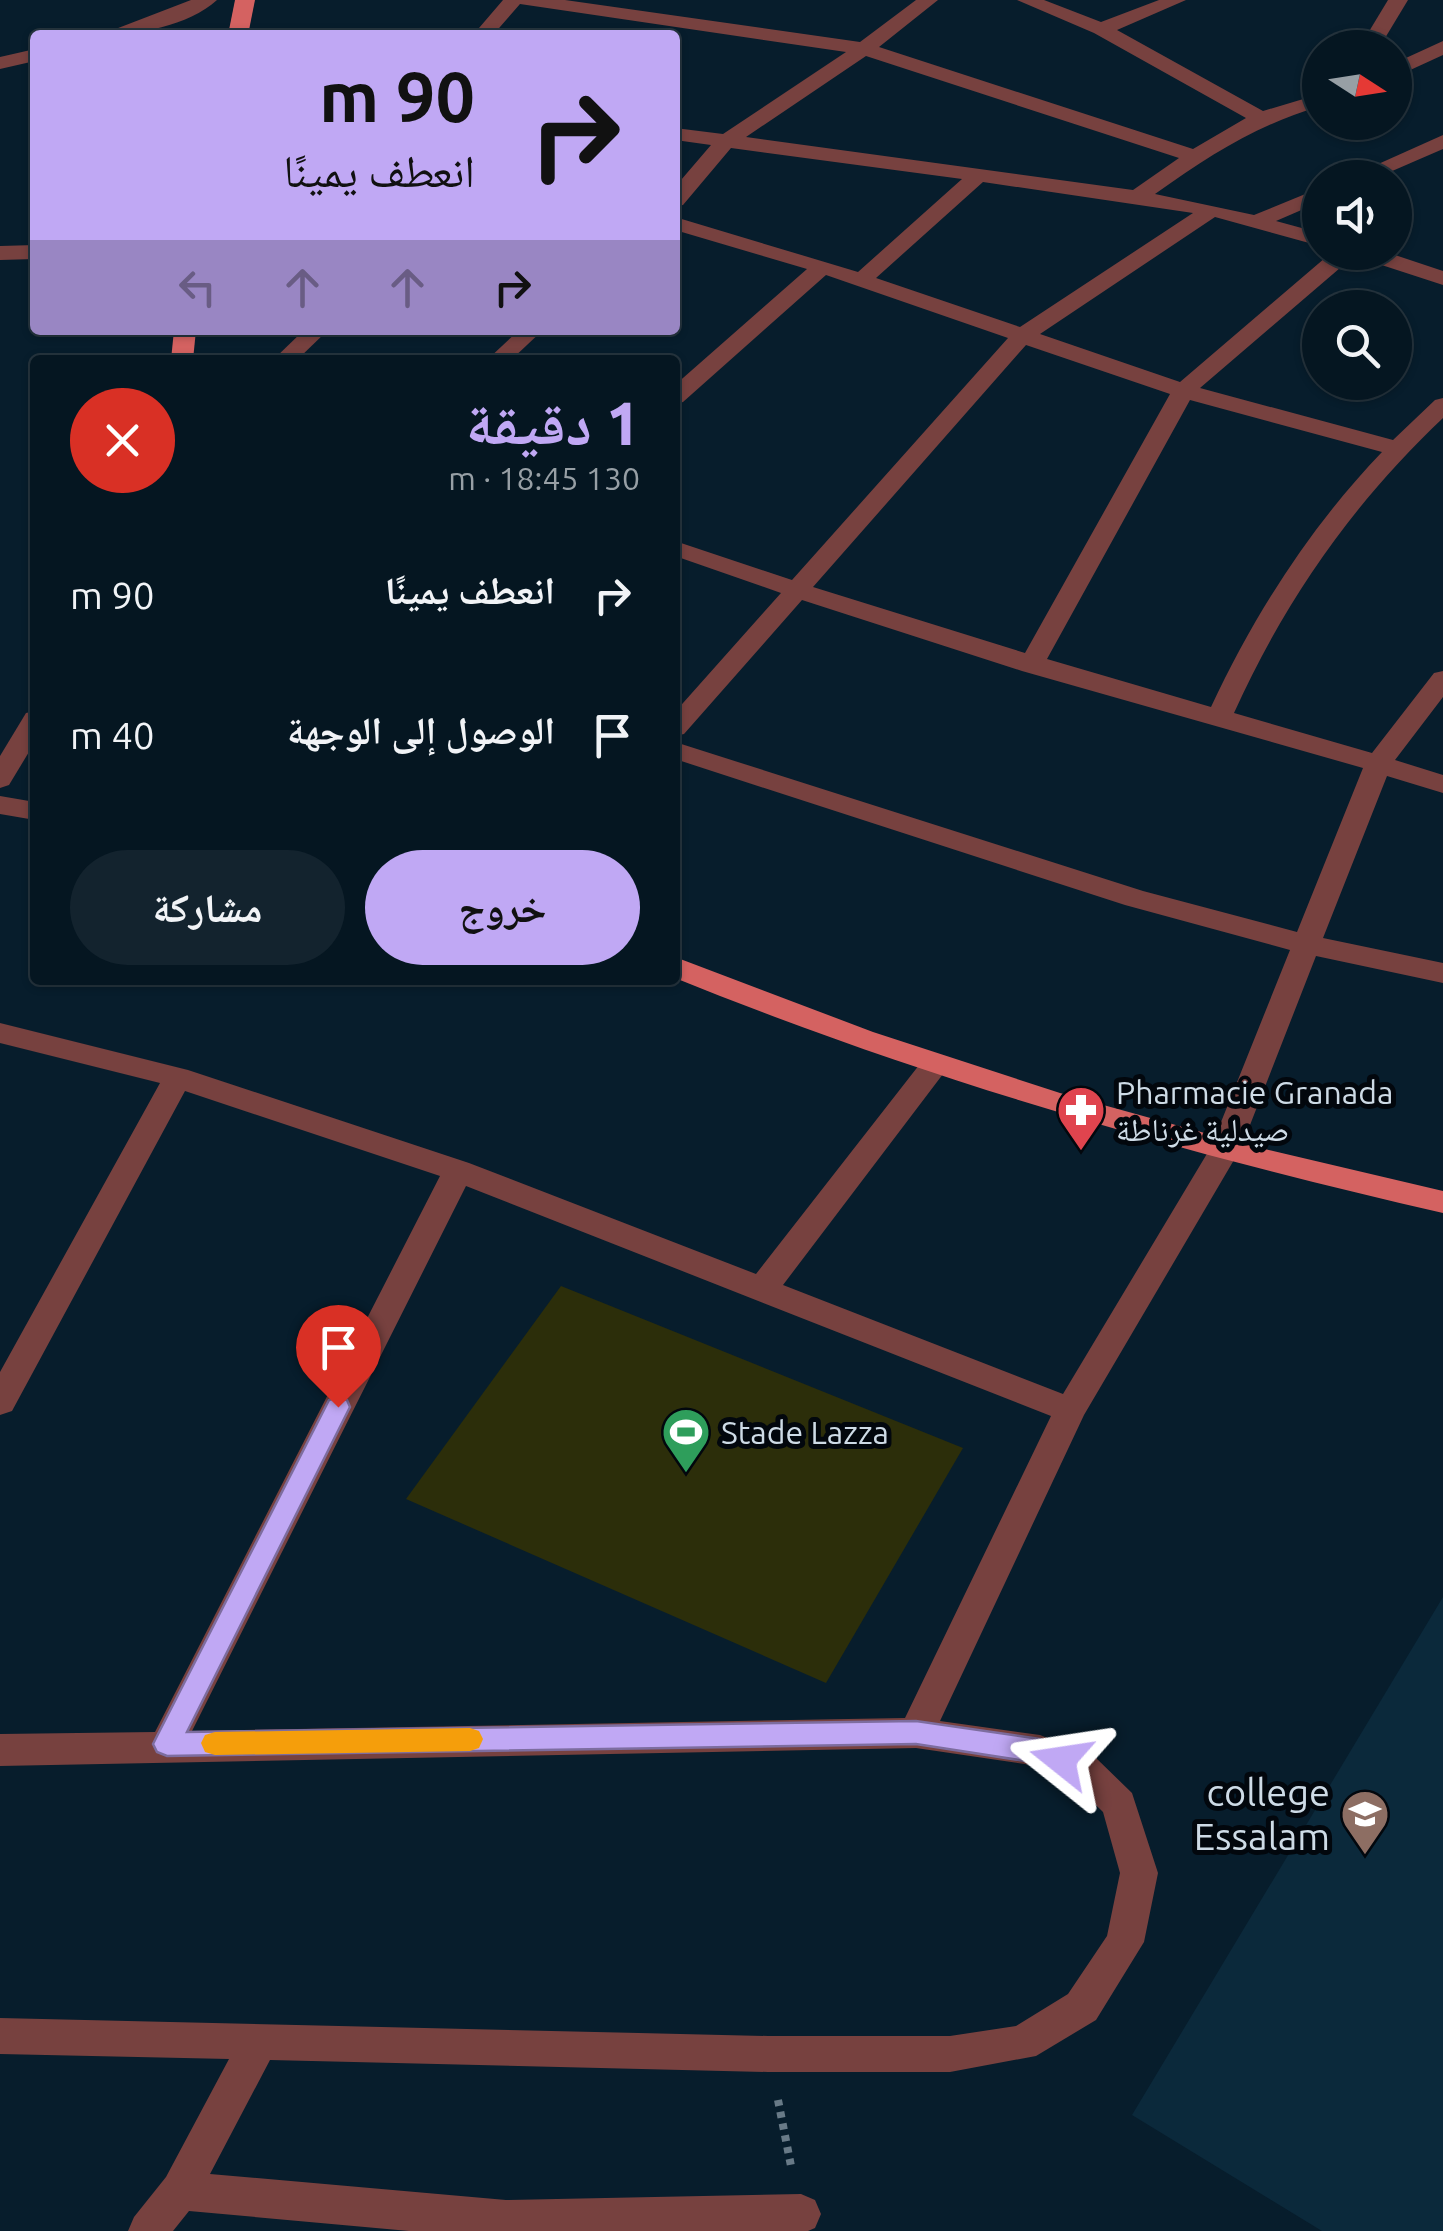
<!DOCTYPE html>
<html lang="ar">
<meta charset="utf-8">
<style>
:root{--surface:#051621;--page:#13232e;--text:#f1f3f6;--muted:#979fa5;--line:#26353f;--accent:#c0a8f4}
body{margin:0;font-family:Ubuntu,"Noto Naskh Arabic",sans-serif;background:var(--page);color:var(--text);direction:rtl;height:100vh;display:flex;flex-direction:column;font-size:38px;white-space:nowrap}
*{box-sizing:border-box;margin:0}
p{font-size:32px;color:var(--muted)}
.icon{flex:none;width:55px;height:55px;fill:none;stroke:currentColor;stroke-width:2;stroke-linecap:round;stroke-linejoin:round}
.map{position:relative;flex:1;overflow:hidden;direction:ltr}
.details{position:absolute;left:30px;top:355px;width:650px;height:630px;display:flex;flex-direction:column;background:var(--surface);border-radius:10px;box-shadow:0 2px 8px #0004,0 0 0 2px var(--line);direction:rtl}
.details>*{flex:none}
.hud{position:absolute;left:30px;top:30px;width:650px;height:305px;border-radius:10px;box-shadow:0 2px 8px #0004,0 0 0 2px var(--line);direction:rtl;background:#c0a8f4;color:#111;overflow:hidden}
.needle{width:65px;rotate:102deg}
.tools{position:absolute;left:1302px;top:30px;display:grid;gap:20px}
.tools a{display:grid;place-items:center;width:110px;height:110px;border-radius:50%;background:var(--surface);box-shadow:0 2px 8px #0004,0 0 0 2px var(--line);font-size:50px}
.pin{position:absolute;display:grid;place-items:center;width:85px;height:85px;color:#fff;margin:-102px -42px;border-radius:50% 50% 50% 0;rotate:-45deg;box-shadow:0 0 10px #0007}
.pin .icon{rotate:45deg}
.me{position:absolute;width:110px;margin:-55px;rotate:285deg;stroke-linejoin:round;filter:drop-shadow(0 0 8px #0008)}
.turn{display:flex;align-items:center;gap:35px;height:210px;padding:0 40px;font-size:45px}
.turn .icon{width:130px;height:130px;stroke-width:2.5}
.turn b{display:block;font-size:70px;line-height:85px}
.lanes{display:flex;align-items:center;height:95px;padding:0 40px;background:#0003;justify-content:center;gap:50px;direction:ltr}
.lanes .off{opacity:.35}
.round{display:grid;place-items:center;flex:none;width:105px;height:105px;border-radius:52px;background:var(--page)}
.overview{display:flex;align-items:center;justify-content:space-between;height:170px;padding:0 40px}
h1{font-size:60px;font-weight:800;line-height:75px;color:var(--accent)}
.primary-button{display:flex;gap:20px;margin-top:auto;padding:20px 40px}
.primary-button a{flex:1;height:115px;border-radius:60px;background:var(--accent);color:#111;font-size:40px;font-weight:800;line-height:115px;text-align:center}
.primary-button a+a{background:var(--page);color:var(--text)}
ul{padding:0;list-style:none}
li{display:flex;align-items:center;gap:30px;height:140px;padding:0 40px}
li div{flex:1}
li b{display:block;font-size:38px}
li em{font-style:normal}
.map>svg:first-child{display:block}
.built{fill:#0b293b}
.green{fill:#2c2e0a}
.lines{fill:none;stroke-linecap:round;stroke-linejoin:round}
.path{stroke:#687a87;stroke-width:8;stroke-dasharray:6 6;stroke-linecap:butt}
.minor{fill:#77413f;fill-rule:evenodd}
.major{fill:#d46261;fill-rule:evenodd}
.route{fill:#c0a8f4;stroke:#7d6d9f;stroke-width:2.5}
.slow{fill:#f59e0b}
.labels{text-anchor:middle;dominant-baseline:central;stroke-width:10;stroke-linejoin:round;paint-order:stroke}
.poi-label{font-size:32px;fill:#cedbe6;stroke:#02070d;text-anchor:start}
.near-poi-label{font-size:38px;fill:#cedbe6;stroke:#02070d;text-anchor:end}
</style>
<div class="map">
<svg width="1443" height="2231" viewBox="0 0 1443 2231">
<rect width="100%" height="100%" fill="#071d2c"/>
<polygon class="built" points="1443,1597 1443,2231 1322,2231 1132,2115"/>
<polygon class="green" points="561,1286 963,1448 826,1683 406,1499"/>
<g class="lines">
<polyline class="path" points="778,2100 791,2166"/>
<g class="minor">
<path d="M191,0H217C188,26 137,35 100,35Z"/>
<path d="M503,0H565L860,42L916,0H938L879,47L1193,149L1246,118L1094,33L1017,0H1044L1101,22L1159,0H1186L1117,30L1263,111L1320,94V106C1253,127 1212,154 1155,194L1254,215L1320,188V202L1276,221L1320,233V246L1215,217L1040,334L1180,382L1332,252H1386L1443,271V285L1354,256L1200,388L1393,440L1435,400L1443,398V418C1353,503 1285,600 1234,713L1372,753L1434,673L1443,671V697L1395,760L1443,775V793L1387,776L1323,938L1443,963V983L1316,956L1241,1148L1084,1415L940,1721L1040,1735L1095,1757L1132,1793L1158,1873L1144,1942L1096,2020L1036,2056L950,2072H768L270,2060L210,2174L506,2200L801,2194L815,2200L821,2214L815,2228L808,2231H409L189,2211L173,2231H128L134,2217L166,2177L229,2059L0,2054V2018L768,2036H950L1016,2026L1068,1994L1107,1936L1120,1873L1103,1812L1069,1779L1038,1766L916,1748L0,1766V1734L155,1732L440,1176L185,1091L12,1411L0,1415V1372L160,1083L0,1043V1023L188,1070L469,1163L756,1274L923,1060L933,1057L943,1060L948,1067L943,1074L783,1285L1063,1394L1211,1147L1290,950L1125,905L675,759V742L1143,891L1297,932L1363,768L1022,671L802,600L684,734L675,736V712L781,593L675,556V541L792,580L1008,338L826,275L683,402L675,404V385L807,269L675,230V217L858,272L962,179L731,148L683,205L675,206V187L711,145L675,140V128L723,134L846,52L520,4L493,35H473ZM866,56L1179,158L1133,190L746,137ZM983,182L1193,213L1020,327L876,278ZM1026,345L1170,394L1025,653L813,587ZM1190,400L1382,452C1311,526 1255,613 1211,707L1047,659ZM466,1186L1051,1416L905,1718L192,1731Z"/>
<polygon points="1388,0 1408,0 1379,48 1359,48"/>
<polygon points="1443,41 1443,55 1395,77 1395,63"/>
<polygon points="35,49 35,61 0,69 0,57"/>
<polygon points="1443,135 1443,149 1376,178 1347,178"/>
<polygon points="35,245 35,259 0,260 0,246"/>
<polygon points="304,330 328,330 297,360 273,360"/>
<polygon points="519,330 543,330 511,360 487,360"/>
<polygon points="35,711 35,742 9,785 0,788 0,756 26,713"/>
<polygon points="0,796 35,802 35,820 0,814"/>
</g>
<g class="major">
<polygon points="235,0 255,0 248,35 228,35"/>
<polygon points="174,330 196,330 193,360 171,360"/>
<path d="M675,957L873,1032L1060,1093L1248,1145L1443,1191V1213C1181,1153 924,1079 675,978Z"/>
</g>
</g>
<polygon class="route" points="338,1397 347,1400 350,1407 187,1732 916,1721 1040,1739 1070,1751 1074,1760 1070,1768 1061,1771 1038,1763 916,1744 167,1756 157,1752 153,1744 157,1736 329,1400"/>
<polygon class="slow" points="470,1728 479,1731 483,1739 479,1748 470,1751 215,1755 205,1752 201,1743 205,1735 215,1732"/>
<defs>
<g id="pharmacy-pin" transform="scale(2.5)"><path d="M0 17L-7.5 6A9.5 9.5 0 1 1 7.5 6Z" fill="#e0444e" stroke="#02070d"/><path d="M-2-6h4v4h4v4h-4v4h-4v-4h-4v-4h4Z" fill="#fff"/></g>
<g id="stadium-pin" transform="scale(2.5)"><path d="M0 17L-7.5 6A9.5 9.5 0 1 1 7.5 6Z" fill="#2e9e5b" stroke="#02070d"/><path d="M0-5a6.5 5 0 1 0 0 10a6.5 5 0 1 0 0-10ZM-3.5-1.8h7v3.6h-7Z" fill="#fff"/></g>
<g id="school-pin" transform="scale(2.5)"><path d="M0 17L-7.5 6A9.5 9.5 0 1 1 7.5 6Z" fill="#8d6e63" stroke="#02070d"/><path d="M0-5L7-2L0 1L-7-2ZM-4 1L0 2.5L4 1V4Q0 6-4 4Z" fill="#fff"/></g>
</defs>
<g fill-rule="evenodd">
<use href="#pharmacy-pin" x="1081" y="1110"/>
<use href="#stadium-pin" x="686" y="1432"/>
<use href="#school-pin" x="1365" y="1814"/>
</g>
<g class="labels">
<g class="poi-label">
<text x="1116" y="1092">Pharmacie Granada<tspan x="1116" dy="37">صيدلية غرناطة</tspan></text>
<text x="721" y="1432">Stade Lazza</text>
</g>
<g class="near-poi-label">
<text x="1330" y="1792">college<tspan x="1330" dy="44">Essalam</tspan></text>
</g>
</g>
</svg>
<div class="tools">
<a><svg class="needle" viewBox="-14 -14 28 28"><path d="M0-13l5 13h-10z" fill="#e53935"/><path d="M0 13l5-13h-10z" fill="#979fa5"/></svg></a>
<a><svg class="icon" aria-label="sound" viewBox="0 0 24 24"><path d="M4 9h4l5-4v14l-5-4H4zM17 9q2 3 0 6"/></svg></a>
<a><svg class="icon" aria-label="search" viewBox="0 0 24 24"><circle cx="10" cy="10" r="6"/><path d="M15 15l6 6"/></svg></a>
</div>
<div class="pin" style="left:338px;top:1407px;background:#d93025"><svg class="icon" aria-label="arrive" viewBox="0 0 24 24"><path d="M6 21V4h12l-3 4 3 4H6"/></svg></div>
<svg class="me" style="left:1061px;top:1760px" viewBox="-20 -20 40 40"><path d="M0-17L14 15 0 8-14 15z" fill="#c0a8f4" stroke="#fff" stroke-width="4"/></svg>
<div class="hud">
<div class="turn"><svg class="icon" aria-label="right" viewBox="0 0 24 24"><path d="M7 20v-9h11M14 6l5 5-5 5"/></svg><div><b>90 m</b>انعطف يمينًا</div></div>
<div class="lanes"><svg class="icon off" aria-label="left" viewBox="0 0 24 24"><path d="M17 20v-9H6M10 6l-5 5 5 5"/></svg><svg class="icon off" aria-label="ahead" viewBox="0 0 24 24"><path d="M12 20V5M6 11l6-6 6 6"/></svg><svg class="icon off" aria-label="ahead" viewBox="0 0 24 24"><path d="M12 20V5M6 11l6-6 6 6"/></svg><svg class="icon" aria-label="right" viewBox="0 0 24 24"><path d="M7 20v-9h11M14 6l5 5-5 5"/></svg></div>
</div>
<section class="details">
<div class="overview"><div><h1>1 دقيقة</h1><p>130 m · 18:45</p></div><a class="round" style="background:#d93025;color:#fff"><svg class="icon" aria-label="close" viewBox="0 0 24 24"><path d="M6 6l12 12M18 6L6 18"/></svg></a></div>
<ul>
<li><svg class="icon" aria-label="right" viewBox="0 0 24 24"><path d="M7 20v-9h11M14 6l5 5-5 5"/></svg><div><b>انعطف يمينًا</b></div><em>90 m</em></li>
<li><svg class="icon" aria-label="arrive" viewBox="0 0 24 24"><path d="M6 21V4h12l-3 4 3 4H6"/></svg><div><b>الوصول إلى الوجهة</b></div><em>40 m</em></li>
</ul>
<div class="primary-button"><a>خروج</a><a>مشاركة</a></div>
</section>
</div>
